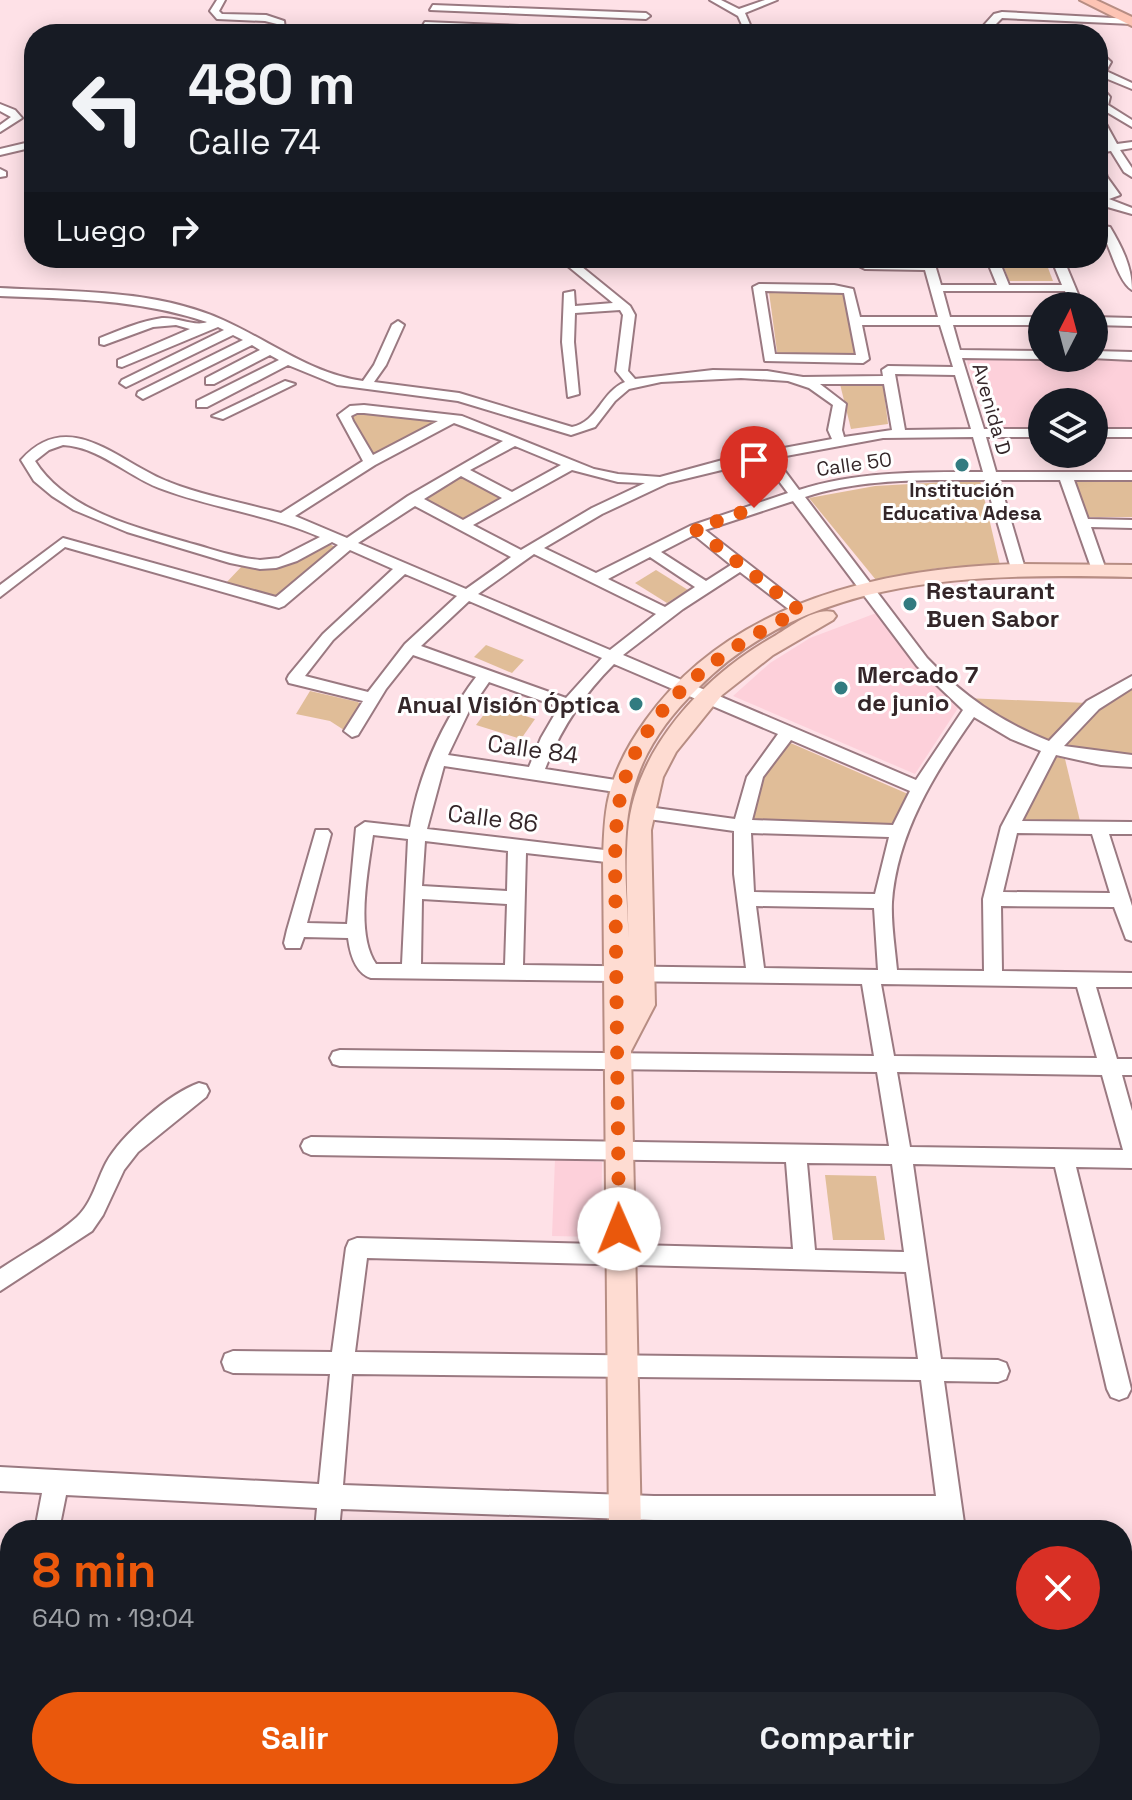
<!DOCTYPE html>
<html lang="es">
<meta charset="utf-8">
<style>
:root{--surface:#171b24;--page:#20242c;--text:#f1f3f6;--muted:#9ea1a6;--accent:#ea580c}
body{margin:0;font-family:"Space Grotesk",sans-serif;background:var(--page);color:var(--text);height:100vh;display:flex;flex-direction:column;font-size:30px;white-space:nowrap}
*{box-sizing:border-box;margin:0}
p{font-size:26px;color:var(--muted)}
.icon{flex:none;width:44px;height:44px;fill:none;stroke:currentColor;stroke-width:2;stroke-linecap:round;stroke-linejoin:round}
.map{position:relative;flex:1;overflow:hidden}
.panel{position:absolute;left:0px;top:1520px;width:1132px;height:280px;display:flex;flex-direction:column;background:var(--surface);border-radius:32px 32px 0 0;box-shadow:0 4px 20px #0003}
.panel>*{flex:none}
.hud{position:absolute;left:24px;top:24px;width:1084px;height:244px;border-radius:32px;box-shadow:0 4px 20px #0003;background:#171b24;color:var(--text);overflow:hidden}
.needle{width:52px;rotate:6deg}
.buttons{position:absolute;left:1028px;top:292px;display:grid;gap:16px}
.buttons a{display:grid;place-items:center;width:80px;height:80px;border-radius:50%;background:var(--surface);box-shadow:0 4px 20px #0003;font-size:40px}
.pin{position:absolute;display:grid;place-items:center;width:68px;height:68px;color:#fff;margin:-82px -34px;border-radius:50% 50% 50% 0;rotate:-45deg;box-shadow:0 0 8px #0007}
.pin .icon{rotate:45deg}
.me{position:absolute;width:88px;margin:-44px;rotate:359deg;stroke-linejoin:round;filter:drop-shadow(0 0 6px #0008)}
.turn{display:flex;align-items:center;gap:28px;height:168px;padding:0 32px;font-size:36px}
.turn .icon{width:104px;height:104px;stroke-width:2.5}
.turn b{display:block;font-size:56px;line-height:68px}
.then{display:flex;align-items:center;height:76px;padding:0 32px;background:#0003;gap:16px;font-size:30px}
.round{display:grid;place-items:center;flex:none;width:84px;height:84px;border-radius:42px;background:var(--page)}
.overview{display:flex;align-items:center;justify-content:space-between;height:136px;padding:0 32px}
h1{font-size:48px;font-weight:800;line-height:60px;color:var(--accent)}
.cta{display:flex;gap:16px;margin-top:auto;padding:16px 32px}
.cta a{flex:1;height:92px;border-radius:48px;background:var(--accent);color:#fff;font-size:32px;font-weight:800;line-height:92px;text-align:center}
.cta a+a{background:var(--page);color:var(--text)}
.map>svg:first-child{display:block}
.built{fill:#fdd0da}
.green{fill:#e0bd98}
.lines{fill:none;stroke-linecap:round;stroke-linejoin:round}
.minor-casing{stroke:#9a7981;stroke-width:4}
.major-casing{stroke:#b78d83;stroke-width:4}
.highway-casing{stroke:#b78d83;stroke-width:4}
.minor{fill:#fff;fill-rule:evenodd}
.major{fill:#fedcd2;fill-rule:evenodd}
.highway{fill:#fdc4b4;fill-rule:evenodd}
.route{stroke:#ea580c;stroke-width:14;stroke-dasharray:0 25.2}
.poi-dot{fill:#327b80;stroke:#fff;stroke-width:3}
.labels{text-anchor:middle;dominant-baseline:central;stroke-width:6;stroke-linejoin:round;paint-order:stroke}
.far-street-label{font-size:20px;fill:#342629;stroke:#fff}
.far-poi-label{font-size:20px;font-weight:bold;fill:#342629;stroke:#fff}
.poi-label{font-size:24px;font-weight:bold;fill:#342629;stroke:#fff;text-anchor:start}
.street-label{font-size:24px;fill:#342629;stroke:#fff}
</style>
<div class="map">
<svg width="1132" height="1800" viewBox="0 0 1132 1800">
<rect width="100%" height="100%" fill="#fee1e7"/>
<g class="built">
<polygon points="969,358 1132,359 1132,428 1094,428 1094,402 1042,402 1042,427 989,427 967,362"/>
<polygon points="879,612 930,680 960,705 915,774 733,696 770,663 810,638"/>
<polygon points="555,1159 602,1162 601,1237 552,1236"/>
</g>
<g class="green">
<polygon points="1001,259 1045,260 1053,281 1009,281"/>
<polygon points="769,292 844,294 857,360 778,359"/>
<polygon points="840,384 883,384 888,424 851,429"/>
<polygon points="359,412 441,421 373,456 350,416"/>
<polygon points="461,474 504,497 464,520 420,498"/>
<polygon points="1074,479 1132,480 1132,517 1088,517"/>
<polygon points="980,480 1000,565 938,568 876,580 809,498 875,486"/>
<polygon points="328,543 335,547 274,597 225,584 243,565 276,569"/>
<polygon points="656,570 688,590 667,603 635,583"/>
<polygon points="486,645 524,660 512,673 474,657"/>
<polygon points="1132,685 1132,756 1060,748 1085,721"/>
<polygon points="310,691 358,702 362,707 347,732 330,721 296,714"/>
<polygon points="964,698 1088,703 1045,743"/>
<polygon points="491,705 535,719 521,739 476,725"/>
<polygon points="786,741 908,794 894,825 747,820 765,767"/>
<polygon points="1056,757 1065,759 1080,821 1018,821"/>
<polygon points="825,1175 876,1176 885,1240 833,1240"/>
</g>
<g class="lines">
<g class="minor-casing">
<g id="minor">
<polygon points="217,0 225,0 219,11 222,14 266,15 284,21 285,29 277,34 265,34 277,28 277,24 265,21 217,19 210,11"/>
<polygon points="710,0 721,0 739,9 765,0 777,0 745,13 754,34 746,34 738,16"/>
<polygon points="433,5 646,13 650,16 646,19 430,10"/>
<polygon points="1002,12 1131,19 1132,24 1002,18 986,34 976,34 994,14"/>
<polygon points="425,22 641,31 646,34 422,27"/>
<polygon points="1027,31 1031,32 1033,34 1022,34"/>
<polygon points="1098,50 1111,62 1106,71 1132,83 1132,89 1098,75 1101,62"/>
<polygon points="1098,90 1104,90 1110,97 1108,105 1132,120 1132,127 1100,108"/>
<polygon points="0,104 15,110 22,118 0,132 0,125 11,117 0,111"/>
<polygon points="1098,117 1106,124 1117,144 1132,142 1132,148 1120,150 1132,168 1132,177 1124,172 1111,151 1098,153 1098,147 1108,145 1098,127"/>
<polygon points="34,141 34,147 0,155 0,149"/>
<polygon points="1098,161 1103,164 1107,177 1120,195 1109,199 1132,208 1132,214 1104,206 1098,199 1098,190 1108,192 1098,179"/>
<polygon points="0,169 6,172 6,176 0,177"/>
<path d="M1098,225L1110,227C1122,247 1132,267 1132,290C1119,283 1110,247 1102,232L1098,231Z"/>
<path d="M558,258H571L630,306L635,315L628,371L635,379L713,370L767,371L803,377L883,376L882,370L888,366L953,367L940,325H862L869,359L863,363L765,361L753,287L759,284L834,285L853,289L860,317H938L925,270L865,269L859,266L858,258H870V263H923L921,258H933L941,285H997L986,258H998L1009,285H1062L1051,258H1063L1083,306H1071L1065,291H943L950,317H1042V325H953L960,350L1042,351V358H1045L1042,359L962,358L984,429H1042V437H986L996,472H1132V480H1074L1088,519L1132,520V528L1091,527L1106,570L1104,573H1094L1092,570L1060,480H999L1026,572L1019,576L1012,572L985,480C926,480 861,478 805,497L927,658C963,696 1001,722 1049,741L1087,701L1132,676V688L1099,709L1064,746L1132,755V767L1101,765L1056,755L1022,821L1132,822V834H1109L1132,906V941L1126,939L1114,907L1001,906L1002,971L1132,973V987H1096L1117,1059H1132V1075H1122L1132,1111V1168L1076,1167L1131,1389L1127,1397L1119,1400L1111,1397L1107,1389L1055,1167L913,1164L941,1359L998,1360L1006,1363L1009,1371L1006,1379L998,1382L944,1381L965,1530H941L939,1520H654L341,1509L339,1530H315L317,1508L66,1495L59,1530H35L42,1493L0,1491V1467L319,1484L330,1374L233,1373L225,1370L222,1362L225,1354L233,1351L332,1352L346,1248L349,1241L357,1238L793,1249L786,1162L311,1155L304,1152L301,1146L304,1140L311,1137L889,1146L877,1072L340,1066L333,1064L330,1058L333,1052L340,1050L874,1056L862,984L371,978C355,973 350,953 348,938L304,937L300,948H286L284,943L287,930L316,830H328L331,834L307,923L347,924L356,828L365,822L410,827C419,773 443,721 476,677L413,655L386,689L358,735L352,737L344,731L363,701L289,683L287,679L289,675L323,634L393,569L350,550L284,606L279,608L65,547L0,597V585L63,538L276,597L338,545L332,542L297,561L276,568L260,569L230,563L127,532L74,510L52,496L34,481L21,460C70,405 120,464 169,482C204,496 244,503 281,513L363,461L338,415L350,406L364,405L462,416L594,469L618,474L660,477L730,458L832,439L828,430L833,405L809,388L788,381L741,378L661,382L629,389L615,401L595,427L571,435L458,401L337,385L288,365L207,407H197V401L279,360L270,355L214,384H206V378L260,350L252,345L143,399L137,395L138,392L243,340L233,335L126,387L120,383L122,380L224,330L218,327L122,367L118,366V360L190,329L176,325L153,327L104,345L100,344V338C120,330 141,321 162,318C177,317 195,327 207,322C139,299 71,299 0,296V288C74,292 154,289 223,320C270,341 311,374 363,381L374,365L392,325L398,321L404,325L386,365L374,382L459,393L572,427C598,422 601,392 625,382L616,371L623,315L620,310L575,313L574,342L579,394L568,397L562,342L564,293L574,291L575,306L613,303ZM765,291L844,293L856,355L775,354ZM895,374L955,375L971,429L905,430ZM820,384H884L892,430L844,437L842,430L846,404ZM357,413H364L438,421L373,455L353,421L351,416ZM454,423L503,441L408,496L347,538L295,516L375,465ZM973,437L983,472C923,472 857,471 799,490L775,458L883,438ZM63,445C99,447 126,475 159,488C211,508 267,514 320,537L279,558L260,560C237,558 215,550 193,544C139,528 67,512 35,461L49,450ZM515,446L561,465L512,492L470,470ZM763,460L788,493L690,526L596,573L544,548L602,514L668,483ZM572,470L618,482L645,483L592,508L521,550L473,525ZM461,476L502,498L463,520L424,499ZM793,501L917,666L963,710L916,780L623,655L683,609L740,572L795,614H805V608L705,530ZM415,506L511,557L466,589L358,543ZM694,535L731,565L706,581L661,552ZM534,554L656,614L610,650L478,594ZM650,557L695,587L665,607L608,579ZM405,574L457,596L405,644L368,692L305,676L333,640ZM469,601L602,658L566,698L421,646ZM614,664L778,734L747,777L735,819L641,806L632,812L641,818L734,831V874L746,968L523,965L526,853L615,863L624,857L621,852L427,829L444,766L622,793L628,791L630,787L628,783L622,781L545,769C561,728 583,695 614,664ZM489,682L559,707L541,738L529,767L448,755L469,711ZM974,717L1011,739L1041,751L1001,827L983,899L984,971L897,970C895,947 891,924 892,902C897,833 935,772 974,717ZM791,740L910,791L893,825L752,820L763,777ZM751,833L889,837L875,894L754,892ZM1017,833L1092,834L1110,893L1003,892ZM373,835L408,839L402,964H376C355,934 368,870 373,835ZM425,841L508,851L507,891L422,886ZM422,899L507,904L505,965L421,964ZM756,906L874,908L878,970L764,968ZM881,984L1077,987L1097,1058L894,1056ZM897,1072L1102,1075L1123,1150L910,1147ZM807,1163L892,1164L904,1252L815,1250ZM367,1258L906,1272L918,1359L355,1352ZM352,1374L921,1380L936,1496H654L343,1485Z"/>
<polygon points="1094,317 1132,318 1132,326 1094,325"/>
<polygon points="1094,351 1132,352 1132,360 1091,358 1094,358"/>
<polygon points="285,381 295,384 223,419 212,416"/>
<rect x="1094" y="429" width="38" height="8"/>
<path d="M199,1083L206,1085L209,1091L206,1097L138,1152L124,1170L103,1215L92,1231L0,1291V1269C25,1252 55,1237 77,1217C92,1203 97,1180 106,1163C121,1135 170,1093 199,1083Z"/>
<polygon points="0,1609 10,1610 10,1636 0,1635"/>
<polygon points="1122,1626 1132,1627 1132,1653 1122,1652"/>
<polygon points="1122,1688 1132,1693 1132,1754 1122,1749"/>
<polygon points="0,1777 10,1777 10,1790 32,1790 28,1800 0,1800"/>
<polygon points="69,1790 97,1790 95,1800 67,1800"/>
<polygon points="292,1790 320,1790 319,1800 291,1800"/>
<polygon points="374,1790 926,1790 931,1800 379,1800"/>
<polygon points="979,1790 1007,1790 1009,1800 981,1800"/>
</g>
</g>
<g class="major-casing">
<g id="major">
<path d="M1022,564L1132,565V577C981,574 811,572 697,689C668,717 643,751 633,791C619,840 628,898 629,949C628,910 625,870 628,832C634,750 704,676 773,637C789,628 814,607 833,612L836,616L833,620L773,655L722,695L676,752L663,777L651,830L655,1005L631,1051L641,1530H609L603,857C604,837 604,816 609,796C615,769 630,742 646,720C731,601 885,567 1022,564Z"/>
<rect x="606" y="1790" width="36" height="10"/>
</g>
</g>
<g class="highway-casing">
<polygon id="highway" points="1080,0 1096,0 1132,17 1132,26"/>
</g>
<use href="#minor" class="minor"/>
<use href="#major" class="major"/>
<use href="#highway" class="highway"/>
</g>
<g class="lines">
<path class="route" d="M619,1229L615,857C616,835 616,812 622,790C642,704 726,646 800,611L695,529L754,508"/>
</g>
<g class="poi-dot">
<circle cx="962" cy="465" r="8"/>
<circle cx="910" cy="604" r="8"/>
<circle cx="841" cy="688" r="8"/>
<circle cx="636" cy="704" r="8"/>
</g>
<g class="labels">
<g class="far-street-label">
<text transform="translate(992 409) rotate(74)">Avenida D</text>
<text transform="translate(854 464) rotate(-8)">Calle 50</text>
</g>
<g class="far-poi-label">
<text x="962" y="490">Institución<tspan x="962" dy="23">Educativa Adesa</tspan></text>
</g>
<g class="poi-label">
<text x="926" y="590">Restaurant<tspan x="926" dy="28">Buen Sabor</tspan></text>
<text x="857" y="674">Mercado 7<tspan x="857" dy="28">de junio</tspan></text>
<text x="620" y="704" text-anchor="end">Anual Visión Óptica</text>
</g>
<g class="street-label">
<text transform="translate(533 749) rotate(8)">Calle 84</text>
<text transform="translate(493 818) rotate(7)">Calle 86</text>
</g>
</g>
</svg>
<div class="buttons">
<a><svg class="needle" viewBox="-14 -14 28 28"><path d="M0-13l5 13h-10z" fill="#e53935"/><path d="M0 13l5-13h-10z" fill="#9ea1a6"/></svg></a>
<a><svg class="icon" aria-label="layers" viewBox="0 0 24 24"><path d="M12 4l9 5-9 5-9-5zM3 14l9 5 9-5"/></svg></a>
</div>
<div class="pin" style="left:754px;top:508px;background:#d93025"><svg class="icon" aria-label="arrive" viewBox="0 0 24 24"><path d="M6 21V4h12l-3 4 3 4H6"/></svg></div>
<svg class="me" style="left:619px;top:1229px" viewBox="-20 -20 40 40"><circle r="19" fill="#fff"/><path d="M0-13L10 11 0 6-10 11z" fill="#ea580c"/></svg>
<div class="hud">
<div class="turn"><svg class="icon" aria-label="left" viewBox="0 0 24 24"><path d="M17 20v-9H6M10 6l-5 5 5 5"/></svg><div><b>480 m</b>Calle 74</div></div>
<div class="then">Luego<svg class="icon" aria-label="right" viewBox="0 0 24 24"><path d="M7 20v-9h11M14 6l5 5-5 5"/></svg></div>
</div>
<section class="panel">
<div class="overview"><div><h1>8 min</h1><p>640 m · 19:04</p></div><a class="round" style="background:#d93025;color:#fff"><svg class="icon" aria-label="close" viewBox="0 0 24 24"><path d="M6 6l12 12M18 6L6 18"/></svg></a></div>
<div class="cta"><a>Salir</a><a>Compartir</a></div>
</section>
</div>
